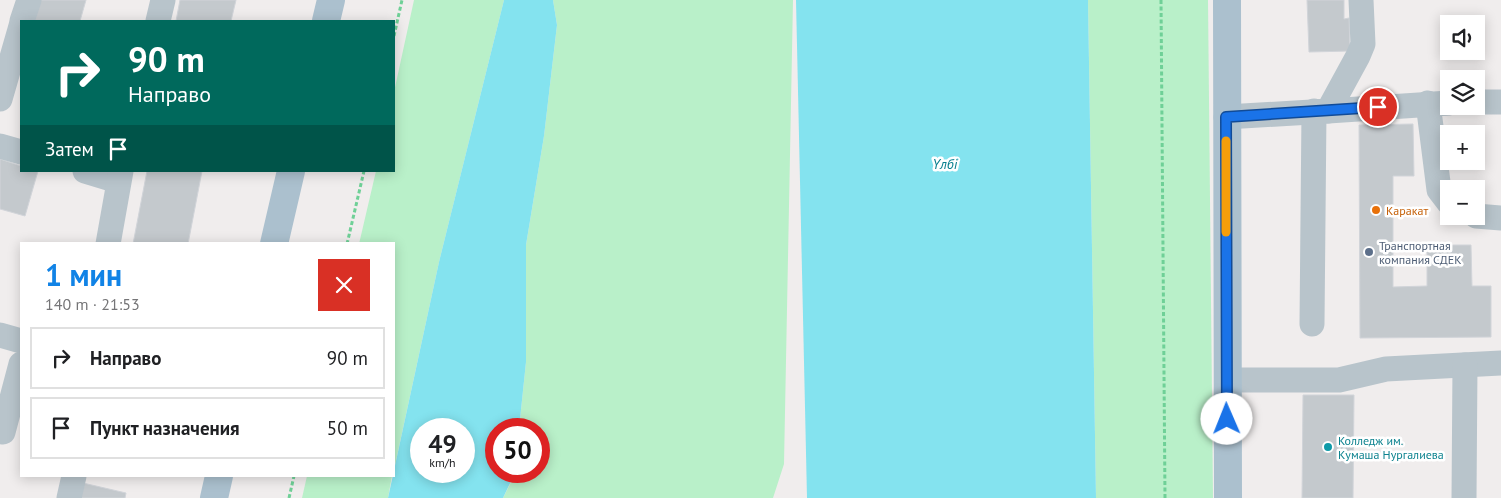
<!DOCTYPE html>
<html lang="ru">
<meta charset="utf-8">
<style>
:root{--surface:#fff;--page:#f2f2f2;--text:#202124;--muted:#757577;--line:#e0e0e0;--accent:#1183e6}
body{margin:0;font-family:"PT Sans",sans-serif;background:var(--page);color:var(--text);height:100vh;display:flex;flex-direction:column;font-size:19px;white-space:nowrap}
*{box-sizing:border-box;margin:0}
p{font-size:16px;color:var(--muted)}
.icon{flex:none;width:28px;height:28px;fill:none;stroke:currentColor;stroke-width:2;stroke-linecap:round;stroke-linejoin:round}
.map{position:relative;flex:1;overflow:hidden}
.sheet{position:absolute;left:20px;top:242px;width:375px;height:235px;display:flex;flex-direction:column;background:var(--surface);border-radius:0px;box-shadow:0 2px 12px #0003}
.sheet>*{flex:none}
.hud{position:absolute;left:20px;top:20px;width:375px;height:152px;border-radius:0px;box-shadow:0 2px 12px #0003;background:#00695c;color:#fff;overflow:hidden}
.controls{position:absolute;left:1440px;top:15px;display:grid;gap:10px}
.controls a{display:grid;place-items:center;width:45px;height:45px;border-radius:0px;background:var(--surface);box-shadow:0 2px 12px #0003;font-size:25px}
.speed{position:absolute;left:410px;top:418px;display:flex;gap:10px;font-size:25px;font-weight:700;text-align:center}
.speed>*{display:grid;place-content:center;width:65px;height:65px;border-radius:50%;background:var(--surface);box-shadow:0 2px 12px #0003;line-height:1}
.speed small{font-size:12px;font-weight:400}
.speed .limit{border:8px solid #d22;background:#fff;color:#111}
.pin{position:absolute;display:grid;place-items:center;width:42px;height:42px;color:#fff;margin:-21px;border:2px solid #fff;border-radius:50%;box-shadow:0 1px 5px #0007}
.me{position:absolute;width:55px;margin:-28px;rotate:359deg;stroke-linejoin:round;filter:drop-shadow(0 0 4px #0008)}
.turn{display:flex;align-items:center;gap:18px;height:105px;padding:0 25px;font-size:22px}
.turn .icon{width:65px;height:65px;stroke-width:2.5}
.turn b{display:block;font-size:35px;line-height:42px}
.then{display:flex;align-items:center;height:48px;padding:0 25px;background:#0003;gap:10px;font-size:19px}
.round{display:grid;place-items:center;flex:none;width:52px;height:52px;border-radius:0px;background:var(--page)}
.headline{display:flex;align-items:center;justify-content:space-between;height:85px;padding:0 25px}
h1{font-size:30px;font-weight:700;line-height:38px;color:var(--accent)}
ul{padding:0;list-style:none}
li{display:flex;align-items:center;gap:15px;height:62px;margin:0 10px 8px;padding:0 15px;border:2px solid var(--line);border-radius:0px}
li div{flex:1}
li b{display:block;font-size:19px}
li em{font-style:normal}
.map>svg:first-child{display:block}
.green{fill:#b9f0c9}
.water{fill:#84e3ef;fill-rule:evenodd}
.building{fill:#c4c9cd;stroke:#d1d4d9}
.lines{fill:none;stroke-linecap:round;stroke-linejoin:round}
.path{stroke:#6fd097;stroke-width:3;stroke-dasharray:4 2.5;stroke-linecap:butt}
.minor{stroke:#b8c4cb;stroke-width:25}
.major{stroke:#abc0ce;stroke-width:28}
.route-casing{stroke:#114b97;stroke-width:12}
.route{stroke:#1a73e8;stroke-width:9}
.slow{stroke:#f59e0b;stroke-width:9}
.food-dot{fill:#e8710a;stroke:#fff;stroke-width:2}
.service-dot{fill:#5c6f8a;stroke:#fff;stroke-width:2}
.culture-dot{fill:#0f9aa8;stroke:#fff;stroke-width:2}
.labels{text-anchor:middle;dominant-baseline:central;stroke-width:5;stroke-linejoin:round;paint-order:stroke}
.food-label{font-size:12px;fill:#c56008;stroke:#fff;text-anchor:start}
.service-label{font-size:12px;fill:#4e5e75;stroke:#fff;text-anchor:start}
.culture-label{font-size:12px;fill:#0d838f;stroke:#fff;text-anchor:start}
.water-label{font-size:14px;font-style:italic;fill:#087f8e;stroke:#fff}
</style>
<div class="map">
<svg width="1501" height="498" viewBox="0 0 1501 498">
<rect width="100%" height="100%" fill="#f0eded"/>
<g class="green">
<polygon points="414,0 504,0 439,262 394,470 394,244 359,244 376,171 394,171 394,92"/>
<polygon points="553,0 793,0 784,464 773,498 503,498 513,478 514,471 539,471 539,429 519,429 526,362 526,245 544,136 557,25"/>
<polygon points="1088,0 1208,0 1213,498 1096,498"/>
<polygon points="307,476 392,476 388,498 302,498"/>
</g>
<g class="water">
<path d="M504,0H553L557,25L544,136L526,245V362L519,429H496V471H514L513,477L503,498H388L439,262ZM421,429H464V471H421Z"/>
<polygon points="796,0 1088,0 1096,498 807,498"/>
</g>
<g class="building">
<polygon points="40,0 86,0 80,21 34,21"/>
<polygon points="180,0 236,0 231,21 176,21"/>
<polygon points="1307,0 1344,0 1344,19 1349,18 1350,51 1309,52"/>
<polygon points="1413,124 1414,176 1393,176 1393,287 1427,286 1427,245 1471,245 1472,286 1491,286 1491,337 1360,338 1359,125"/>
<polygon points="0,159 21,166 21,171 38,171 25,216 0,209"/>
<polygon points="147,171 202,171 188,244 133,244"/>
<polygon points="1303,395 1354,395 1353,498 1302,498"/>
<polygon points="83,483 126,493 125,498 80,498"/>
</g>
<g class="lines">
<g class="path">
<polyline points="1161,0 1165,498"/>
<polyline points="394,36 402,0"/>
<polyline points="347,244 364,171"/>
<polyline points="289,498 294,476"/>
</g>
<g class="minor">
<polyline points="22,21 29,0"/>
<polyline points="158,21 163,0"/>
<polyline points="0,99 21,26"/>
<polyline points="1476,102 1501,102"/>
<polyline points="1428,103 1439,190 1449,203"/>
<polyline points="1328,111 1449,103"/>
<polyline points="1226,117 1328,111 1358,56 1363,44 1361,0"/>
<polyline points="0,146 21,152"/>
<polyline points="85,171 118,181"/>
<polyline points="1476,216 1501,218"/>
<polyline points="108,244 121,171"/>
<polyline points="1312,324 1314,111"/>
<polyline points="0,335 21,341"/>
<polyline points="1227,380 1339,380 1386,369 1501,363"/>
<polyline points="3,432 21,364"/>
<polyline points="69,498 74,476"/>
<polyline points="1464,498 1465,365"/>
</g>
<g class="major">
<polyline points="1227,0 1228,498"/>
<polyline points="326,21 331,0"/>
<polyline points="274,244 291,171"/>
<polyline points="214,498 219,476"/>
</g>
</g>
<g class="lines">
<g class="route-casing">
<polyline id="route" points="1227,419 1226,117 1378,107"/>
</g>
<use href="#route" class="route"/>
<polyline class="slow" points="1226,141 1226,232"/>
</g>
<circle class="food-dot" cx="1376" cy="210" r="5"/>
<circle class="service-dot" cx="1369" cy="252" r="5"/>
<circle class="culture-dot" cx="1328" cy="447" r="5"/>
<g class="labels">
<g class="food-label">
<text x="1386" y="210">Каракат</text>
</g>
<g class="service-label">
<text x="1379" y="245">Транспортная<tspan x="1379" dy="14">компания СДЕК</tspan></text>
</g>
<g class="culture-label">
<text x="1338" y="440">Колледж им.<tspan x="1338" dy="14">Кумаша Нургалиева</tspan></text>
</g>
<g class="water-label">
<text x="945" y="164">Үлбі</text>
</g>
</g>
</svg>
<div class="controls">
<a><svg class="icon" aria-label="sound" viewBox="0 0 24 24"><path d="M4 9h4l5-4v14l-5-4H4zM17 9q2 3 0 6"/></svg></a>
<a><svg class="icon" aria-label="layers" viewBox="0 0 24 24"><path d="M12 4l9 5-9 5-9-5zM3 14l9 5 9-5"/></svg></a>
<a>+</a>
<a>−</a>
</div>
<div class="speed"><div>49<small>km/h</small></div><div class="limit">50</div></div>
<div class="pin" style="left:1378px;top:107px;background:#d93025"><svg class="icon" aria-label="arrive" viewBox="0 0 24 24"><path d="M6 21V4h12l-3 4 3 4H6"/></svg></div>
<svg class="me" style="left:1227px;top:419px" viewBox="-20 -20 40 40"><circle r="19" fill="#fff"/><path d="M0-13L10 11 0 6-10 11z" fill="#1a73e8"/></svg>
<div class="hud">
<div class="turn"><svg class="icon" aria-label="right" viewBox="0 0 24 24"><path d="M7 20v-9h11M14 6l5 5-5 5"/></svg><div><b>90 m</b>Направо</div></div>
<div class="then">Затем<svg class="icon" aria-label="arrive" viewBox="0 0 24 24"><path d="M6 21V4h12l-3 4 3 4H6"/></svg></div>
</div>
<section class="sheet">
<div class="headline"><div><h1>1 мин</h1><p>140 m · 21:53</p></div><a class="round" style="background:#d93025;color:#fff"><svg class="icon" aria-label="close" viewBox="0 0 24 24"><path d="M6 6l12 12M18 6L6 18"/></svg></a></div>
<ul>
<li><svg class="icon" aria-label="right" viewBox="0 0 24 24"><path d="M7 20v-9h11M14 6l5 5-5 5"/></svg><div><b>Направо</b></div><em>90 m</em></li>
<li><svg class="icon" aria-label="arrive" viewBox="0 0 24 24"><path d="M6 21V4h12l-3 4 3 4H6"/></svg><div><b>Пункт назначения</b></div><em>50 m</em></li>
</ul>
</section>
</div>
